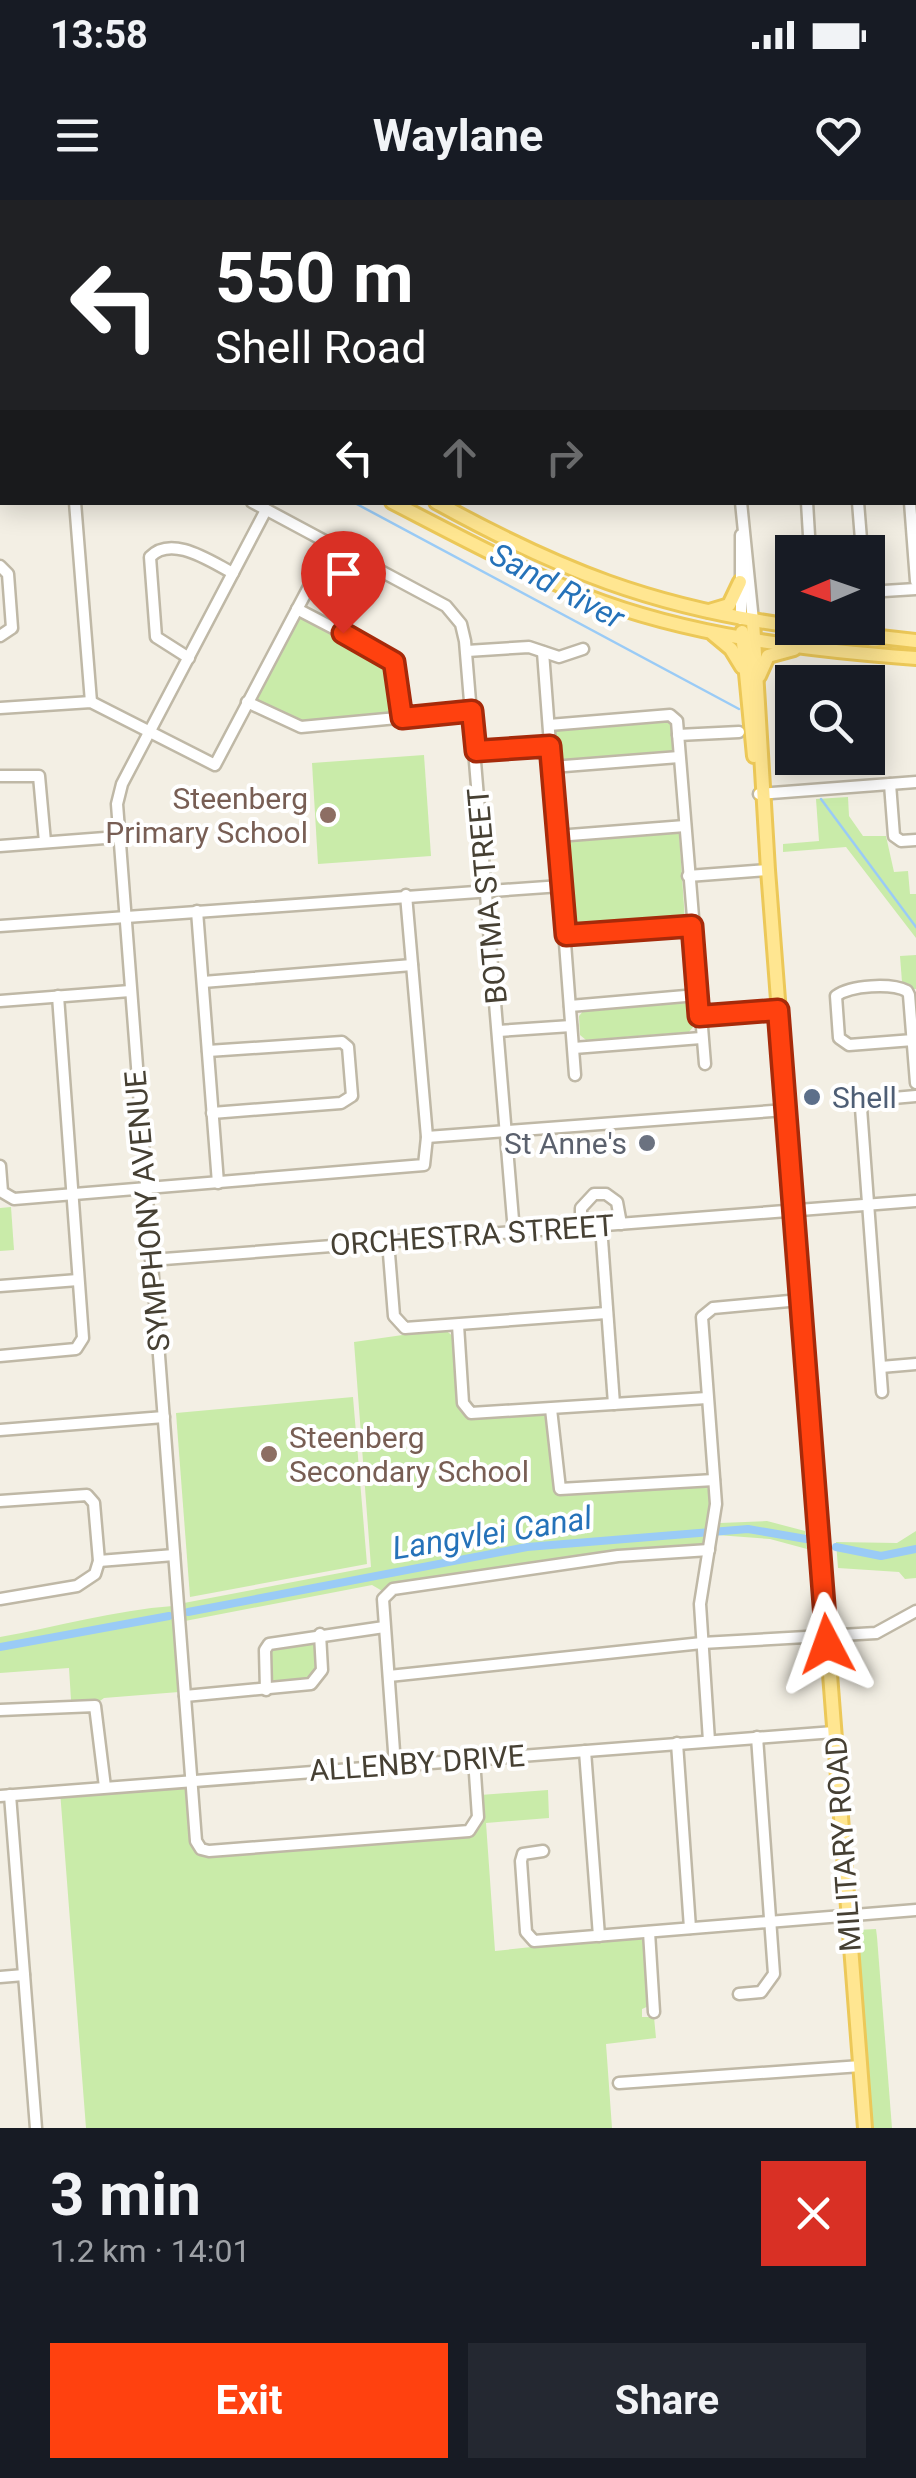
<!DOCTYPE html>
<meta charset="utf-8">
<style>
:root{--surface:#171b24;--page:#242831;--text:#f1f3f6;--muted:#9ea1a6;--accent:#ff410f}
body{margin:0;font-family:Roboto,sans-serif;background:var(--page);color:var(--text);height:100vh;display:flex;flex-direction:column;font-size:38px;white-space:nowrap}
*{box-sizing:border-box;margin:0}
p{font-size:32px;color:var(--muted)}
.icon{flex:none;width:55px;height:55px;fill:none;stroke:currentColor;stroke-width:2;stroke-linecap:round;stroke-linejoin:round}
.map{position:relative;height:1928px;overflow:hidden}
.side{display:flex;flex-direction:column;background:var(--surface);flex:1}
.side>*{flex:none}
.top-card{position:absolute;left:0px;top:0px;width:918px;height:305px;box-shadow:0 5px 25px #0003;background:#202124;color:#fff;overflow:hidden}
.needle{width:65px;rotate:268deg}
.controls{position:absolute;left:775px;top:335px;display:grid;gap:20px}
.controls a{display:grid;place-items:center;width:110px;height:110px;border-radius:0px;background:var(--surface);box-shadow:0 5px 25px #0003;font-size:50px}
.pin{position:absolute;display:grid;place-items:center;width:85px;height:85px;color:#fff;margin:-102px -42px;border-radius:50% 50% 50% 0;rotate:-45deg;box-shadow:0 0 10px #0007}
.pin .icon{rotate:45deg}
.me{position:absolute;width:110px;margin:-55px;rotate:356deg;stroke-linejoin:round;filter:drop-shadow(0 0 8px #0008)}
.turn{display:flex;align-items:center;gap:35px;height:210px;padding:0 50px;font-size:45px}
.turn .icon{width:130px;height:130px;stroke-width:2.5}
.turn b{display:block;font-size:70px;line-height:85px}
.lanes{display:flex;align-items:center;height:95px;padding:0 50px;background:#0003;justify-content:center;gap:50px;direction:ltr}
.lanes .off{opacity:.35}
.round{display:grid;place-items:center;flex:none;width:105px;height:105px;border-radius:0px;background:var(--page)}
.overview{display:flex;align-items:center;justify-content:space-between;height:170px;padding:0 50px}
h1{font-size:60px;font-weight:700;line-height:75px}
.primary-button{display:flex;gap:20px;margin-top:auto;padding:20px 50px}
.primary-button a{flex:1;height:115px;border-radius:0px;background:var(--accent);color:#fff;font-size:40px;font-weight:700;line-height:115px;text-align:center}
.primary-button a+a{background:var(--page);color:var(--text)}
.status{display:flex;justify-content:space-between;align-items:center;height:70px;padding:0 50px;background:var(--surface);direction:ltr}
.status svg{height:28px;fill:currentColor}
header{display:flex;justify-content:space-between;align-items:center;height:130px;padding:0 50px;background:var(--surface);font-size:45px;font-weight:700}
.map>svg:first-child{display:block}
.green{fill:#c9eba9}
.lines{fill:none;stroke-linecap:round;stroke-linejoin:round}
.stream{stroke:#9acbf6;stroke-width:2.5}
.canal{stroke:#9acbf6;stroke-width:8}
.minor-casing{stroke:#bfb8a6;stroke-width:15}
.major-casing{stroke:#ecc858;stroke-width:18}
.minor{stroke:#fff;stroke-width:10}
.major{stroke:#ffe691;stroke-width:12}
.route-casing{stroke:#a62a0a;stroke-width:25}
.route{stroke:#ff410f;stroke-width:18}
.education-dot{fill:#8d6e63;stroke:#fff;stroke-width:4}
.service-dot{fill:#5c6f8a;stroke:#fff;stroke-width:4}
.worship-dot{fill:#6b7280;stroke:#fff;stroke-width:4}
.labels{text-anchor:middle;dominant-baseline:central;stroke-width:8;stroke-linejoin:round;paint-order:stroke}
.education-label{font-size:30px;fill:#785e54;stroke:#fff;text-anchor:end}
.street-label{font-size:30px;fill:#464033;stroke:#fff}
.service-label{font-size:30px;fill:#4e5e75;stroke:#fff;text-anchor:start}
.worship-label{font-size:30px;fill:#5b616d;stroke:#fff;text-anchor:end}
.water-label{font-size:32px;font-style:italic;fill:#2572b9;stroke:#fff}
</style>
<div class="status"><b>13:58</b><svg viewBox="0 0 49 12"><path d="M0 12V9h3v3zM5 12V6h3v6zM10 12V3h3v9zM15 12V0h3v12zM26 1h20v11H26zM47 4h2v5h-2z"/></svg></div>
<header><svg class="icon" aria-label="menu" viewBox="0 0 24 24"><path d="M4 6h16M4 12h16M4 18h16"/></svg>Waylane<svg class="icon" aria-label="heart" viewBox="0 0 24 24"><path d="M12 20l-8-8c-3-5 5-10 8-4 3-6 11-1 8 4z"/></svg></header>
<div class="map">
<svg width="916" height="1928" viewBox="0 0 916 1928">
<rect width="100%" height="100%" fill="#f3efe4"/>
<g class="green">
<polygon points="302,415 392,465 397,514 298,523 258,502 255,497"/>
<polygon points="665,519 673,524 672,553 558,562 556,558 556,529"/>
<polygon points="424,555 431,656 318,664 312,563"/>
<polygon points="848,597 849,616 863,636 886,636 894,672 908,671 910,694 916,694 916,738 846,647 783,652 783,644 819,641 816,599"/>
<polygon points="679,632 685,721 570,730 563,641"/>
<polygon points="916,755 916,789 911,789 902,782 900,756"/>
<polygon points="686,803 691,806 693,827 689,832 586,840 580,835 579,816 584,810"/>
<polygon points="11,1007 14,1050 0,1051 0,1008"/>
<polygon points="444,1129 454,1137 459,1208 464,1215 545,1215 554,1283 566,1295 707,1286 712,1309 703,1347 384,1392 372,1385 185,1421 184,1403 371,1367 354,1142"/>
<polygon points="353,1197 367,1364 190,1397 176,1213"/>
<polygon points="767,1321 805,1331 807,1349 770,1339 717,1335 720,1323"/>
<polygon points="916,1331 916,1378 905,1379 899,1372 838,1368 836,1342 897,1343"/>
<path d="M173,1406L179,1492L104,1498L97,1503L71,1500L69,1468L0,1473V1437C57,1427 115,1410 173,1406Z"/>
<polygon points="316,1442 320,1467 314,1480 273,1484 269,1448"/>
<polygon points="191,1581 201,1649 474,1628 482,1621 480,1595 548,1590 549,1618 486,1623 495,1751 636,1736 645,1742 649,1806 642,1809 642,1817 654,1817 656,1838 606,1844 612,1928 86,1928 60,1591"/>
<polygon points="876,1729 877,1737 892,1928 873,1928 857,1730"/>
</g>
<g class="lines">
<g class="stream">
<polyline points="0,115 2,116"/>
<polyline points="353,302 739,509"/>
<polyline points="821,599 916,727"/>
</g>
<g class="canal">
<polyline points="836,1347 881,1356 916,1349"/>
<polyline points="188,1412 527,1347 748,1329 806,1339"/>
<polyline points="0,1447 169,1416"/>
</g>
<g class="minor-casing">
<g id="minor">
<polyline points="2,0 7,2"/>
<polyline points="264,0 265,2"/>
<polyline points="352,0 353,2"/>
<polyline points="442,0 442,2"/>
<polyline points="623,0 623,2"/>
<polyline points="719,0 719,2"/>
<polyline points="783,0 783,2"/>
<polyline points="887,0 888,2"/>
<polyline points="35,2 37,0"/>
<polyline points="156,2 189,0"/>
<polyline points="915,11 916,11"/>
<polyline points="0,55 2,57"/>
<polyline points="0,169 2,170"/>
<polyline points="915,200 916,200"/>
<polyline points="0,212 2,208"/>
<polyline points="0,290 2,290"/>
<polyline points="75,302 91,502"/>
<polyline points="252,302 446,406 461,424 465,441 514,1032"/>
<polyline points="741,302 753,421"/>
<polyline points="807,302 810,352"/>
<polyline points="858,302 862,352"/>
<polyline points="910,302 916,381"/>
<polyline points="266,310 122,584 117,604 196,1641 201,1649 209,1651 469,1631 478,1617 474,1559"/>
<polyline points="0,366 8,374 12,428 0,436"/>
<polyline points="868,392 916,389"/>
<polyline points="297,409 391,458 397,470 402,517"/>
<polyline points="741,419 741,335"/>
<polyline points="467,451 529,447 559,457 583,449"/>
<polyline points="543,452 575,875"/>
<path d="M189,458L156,437L150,357C172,334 211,362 233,373"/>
<polyline points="247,502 301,527 472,511"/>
<polyline points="0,508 91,502 215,565 331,345"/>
<polyline points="549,525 670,515 677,521 705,864"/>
<polyline points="678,535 739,532"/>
<polyline points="476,551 550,546"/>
<polyline points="552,567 679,557"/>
<polyline points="0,576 39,576 45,642"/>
<polyline points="890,584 894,636 901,641 916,640"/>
<polyline points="759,594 916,582"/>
<polyline points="557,636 685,626"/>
<polyline points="0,646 118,637"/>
<polyline points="688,676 768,670"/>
<polyline points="197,711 218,983"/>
<polyline points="0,726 561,686"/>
<polyline points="566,735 692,726"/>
<polyline points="203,782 412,765"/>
<polyline points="0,801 130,791"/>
<polyline points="570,806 697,795"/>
<polyline points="699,816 779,810"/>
<polyline points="498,831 571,826"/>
<path d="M916,840H913L849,845L839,838L836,796C851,785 891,783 907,791L909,795L916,883"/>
<polyline points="574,848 701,838"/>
<polyline points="208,851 342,842 348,847 352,896 341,903 212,913"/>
<polyline points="427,937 786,910"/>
<polyline points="0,966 2,992 14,999 424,965 427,937 406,695"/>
<polyline points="601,1026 614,1204"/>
<polyline points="581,1027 581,1008 594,994 606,994 617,1002 621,1024"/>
<polyline points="388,1041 394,1116 405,1128 606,1113"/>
<polyline points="151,1060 916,1001"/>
<polyline points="0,1086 78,1080"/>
<polyline points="458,1125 463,1203 471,1213 707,1198"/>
<polyline points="0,1156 76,1149 83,1138 58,796"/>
<polyline points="881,1167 916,1164"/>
<polyline points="882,1192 861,908 871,900 916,896"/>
<polyline points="551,1209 560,1289 714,1280"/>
<polyline points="0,1230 164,1217"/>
<polyline points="0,1301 87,1295 94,1303 99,1361 95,1374 77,1386 0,1399"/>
<polyline points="99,1361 174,1355"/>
<polyline points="389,1476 702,1443 876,1433 916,1411"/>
<polyline points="266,1490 265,1450 269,1444 384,1427"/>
<polyline points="185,1496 311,1484 322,1470 320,1434"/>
<polyline points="0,1510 95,1506 105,1587"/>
<polyline points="709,1541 700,1404 716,1304 702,1117 713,1108 800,1100"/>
<polyline points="677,1543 690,1728"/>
<polyline points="585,1551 599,1736"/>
<polyline points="395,1565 383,1399 393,1389 618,1356 709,1350"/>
<polyline points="10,1595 36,1928"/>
<polyline points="0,1596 834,1532"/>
<polyline points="543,1651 523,1654 521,1661 526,1732 534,1741 916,1710"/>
<polyline points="649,1732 654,1812"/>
<polyline points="0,1777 24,1775"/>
<polyline points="739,1794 761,1792 774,1774 757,1537"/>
<polyline points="619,1883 861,1866"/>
</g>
</g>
<g class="major-casing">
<g id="major">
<polyline points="0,71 2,72"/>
<polyline points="0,94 2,95"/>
<path d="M392,302C456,335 519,369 586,396C689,436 806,450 916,458"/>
<path d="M436,302C559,370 653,407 792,426"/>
<polyline points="709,411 729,405 740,382"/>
<polyline points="753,421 768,670 865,1928"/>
<polyline points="801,428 916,441"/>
<polyline points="742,432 754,556"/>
<polyline points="713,434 731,449 742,467"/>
<polyline points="759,476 768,456 794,449"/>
</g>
</g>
<use href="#minor" class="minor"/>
<use href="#major" class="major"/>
</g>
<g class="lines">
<g class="route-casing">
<polyline id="route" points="343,433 394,462 402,518 472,511 476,551 550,546 566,735 692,726 699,816 778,810 827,1444"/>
</g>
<use href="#route" class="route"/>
</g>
<g class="education-dot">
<circle cx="328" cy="615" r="10"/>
<circle cx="269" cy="1254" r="10"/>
</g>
<circle class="service-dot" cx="812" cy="897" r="10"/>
<circle class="worship-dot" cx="647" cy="943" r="10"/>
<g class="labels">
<g class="education-label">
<text x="308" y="598">Steenberg<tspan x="308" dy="34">Primary School</tspan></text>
<text x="289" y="1237" text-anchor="start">Steenberg<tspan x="289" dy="34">Secondary School</tspan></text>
</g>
<g class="street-label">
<text transform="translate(487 696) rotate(-95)">BOTMA STREET</text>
<text transform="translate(147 1011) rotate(-95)">SYMPHONY AVENUE</text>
<text transform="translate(472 1035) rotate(-4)">ORCHESTRA STREET</text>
<text transform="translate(417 1563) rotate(-4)">ALLENBY DRIVE</text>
<text transform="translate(843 1644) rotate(-94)">MILITARY ROAD</text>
</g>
<g class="service-label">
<text x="832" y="897">Shell</text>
</g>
<g class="worship-label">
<text x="627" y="943">St Anne's</text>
</g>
<g class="water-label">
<text transform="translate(557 386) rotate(28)">Sand River</text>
<text transform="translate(492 1333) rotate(-9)">Langvlei Canal</text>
</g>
</g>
</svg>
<div class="controls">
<a><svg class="needle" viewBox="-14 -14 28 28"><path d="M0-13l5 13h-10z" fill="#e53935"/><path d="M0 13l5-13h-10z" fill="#9ea1a6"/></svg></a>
<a><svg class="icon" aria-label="search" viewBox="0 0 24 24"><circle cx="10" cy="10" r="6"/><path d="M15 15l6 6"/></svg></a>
</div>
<div class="pin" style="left:343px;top:433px;background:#d93025"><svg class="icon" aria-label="arrive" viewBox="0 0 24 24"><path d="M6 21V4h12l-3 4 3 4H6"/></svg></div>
<svg class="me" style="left:827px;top:1444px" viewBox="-20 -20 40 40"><path d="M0-17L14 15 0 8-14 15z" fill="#ff410f" stroke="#fff" stroke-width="4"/></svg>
<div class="top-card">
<div class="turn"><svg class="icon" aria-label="left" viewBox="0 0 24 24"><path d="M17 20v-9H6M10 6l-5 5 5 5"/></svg><div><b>550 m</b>Shell Road</div></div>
<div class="lanes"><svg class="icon" aria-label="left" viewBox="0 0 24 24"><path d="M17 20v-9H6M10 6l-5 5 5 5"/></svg><svg class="icon off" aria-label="ahead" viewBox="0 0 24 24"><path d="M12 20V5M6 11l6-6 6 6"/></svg><svg class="icon off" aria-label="right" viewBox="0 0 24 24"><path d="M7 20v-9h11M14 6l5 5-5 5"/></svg></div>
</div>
</div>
<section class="side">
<div class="overview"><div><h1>3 min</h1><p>1.2 km · 14:01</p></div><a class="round" style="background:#d93025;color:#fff"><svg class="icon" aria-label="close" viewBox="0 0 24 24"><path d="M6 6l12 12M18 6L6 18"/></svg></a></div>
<div class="primary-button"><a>Exit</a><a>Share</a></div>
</section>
